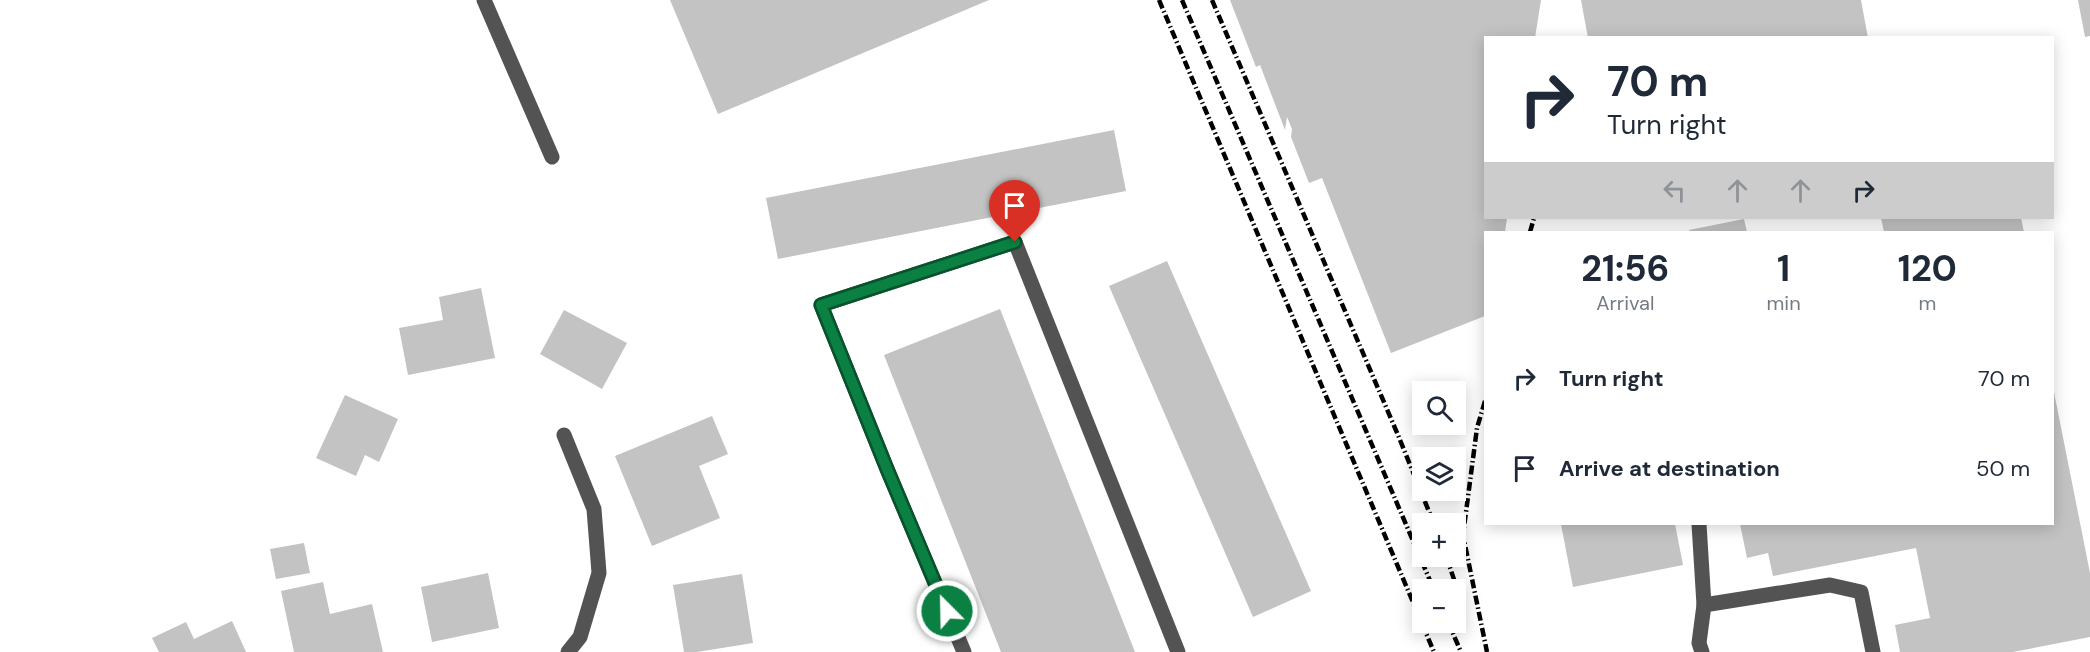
<!DOCTYPE html>
<meta charset="utf-8">
<style>
:root{--surface:#fff;--page:#f6f6f7;--text:#1f2937;--muted:#747a83}
body{margin:0;font-family:"DM Sans",sans-serif;background:var(--page);color:var(--text);height:100vh;display:flex;flex-direction:column;font-size:22px;white-space:nowrap}
*{box-sizing:border-box;margin:0}
p{font-size:20px;color:var(--muted)}
.icon{flex:none;width:33px;height:33px;fill:none;stroke:currentColor;stroke-width:2;stroke-linecap:round;stroke-linejoin:round}
.map{position:relative;flex:1;overflow:hidden}
.panel{position:absolute;left:1484px;top:231px;width:570px;height:294px;display:flex;flex-direction:column;background:var(--surface);border-radius:0px;box-shadow:0 3px 15px #0003}
.panel>*{flex:none}
.banner{position:absolute;left:1484px;top:36px;width:570px;height:183px;border-radius:0px;box-shadow:0 3px 15px #0003;background:#fff;color:var(--text);overflow:hidden}
.buttons{position:absolute;left:1412px;top:381px;display:grid;gap:12px}
.buttons a{display:grid;place-items:center;width:54px;height:54px;border-radius:0px;background:var(--surface);box-shadow:0 3px 15px #0003;font-size:30px}
.pin{position:absolute;display:grid;place-items:center;width:51px;height:51px;color:#fff;margin:-62px -26px;border-radius:50% 50% 50% 0;rotate:-45deg;box-shadow:0 0 6px #0007}
.pin .icon{rotate:45deg}
.me{position:absolute;width:66px;margin:-33px;rotate:337deg;stroke-linejoin:round;filter:drop-shadow(0 0 4px #0008)}
.turn{display:flex;align-items:center;gap:21px;height:126px;padding:0 24px;font-size:27px}
.turn .icon{width:78px;height:78px;stroke-width:2.5}
.turn b{display:block;font-size:42px;line-height:51px}
.lanes{display:flex;align-items:center;height:57px;padding:0 24px;background:#0003;justify-content:center;gap:30px;direction:ltr}
.lanes .off{opacity:.35}
.eta{display:flex;justify-content:space-evenly;align-items:center;height:102px;text-align:center}
.eta b{font-size:36px;font-weight:700;line-height:42px}
ul{padding:0;list-style:none}
li{display:flex;align-items:center;gap:18px;height:90px;padding:0 24px}
li div{flex:1}
li b{display:block;font-size:22px}
li em{font-style:normal}
.map>svg:first-child{display:block}
.building{fill:#c3c3c3}
.lines{fill:none;stroke-linecap:round;stroke-linejoin:round}
.minor{stroke:#535353;stroke-width:15}
.rail{stroke:#000;stroke-width:4.5;stroke-dasharray:9 3 1.5 3;stroke-linecap:butt}
.route-casing{stroke:#07532c;stroke-width:15}
.route{stroke:#0b8043;stroke-width:10}
</style>
<div class="map">
<svg width="2090" height="652" viewBox="0 0 2090 652">
<rect width="100%" height="100%" fill="#fff"/>
<g class="building">
<polygon points="670,0 989,0 718,114"/>
<polygon points="1230,0 1541,0 1535,38 1485,38 1485,218 1507,218 1505,232 1485,232 1485,316 1391,353 1322,178 1309,183 1291,137 1292,129 1287,117 1285,130 1260,65 1256,67"/>
<polygon points="1581,0 1861,0 1868,38 1588,38"/>
<polygon points="2078,0 2090,0 2090,36 2085,37"/>
<polygon points="1114,130 1126,191 778,259 766,198"/>
<polygon points="1881,218 2021,218 2024,232 1884,232"/>
<polygon points="1744,219 1747,232 1690,232 1689,230"/>
<polygon points="1167,261 1311,591 1253,617 1109,286"/>
<polygon points="481,288 495,358 408,375 399,328 443,320 439,297"/>
<polygon points="1000,309 1135,652 1001,652 884,355"/>
<polygon points="564,310 627,343 602,389 540,354"/>
<polygon points="2052,382 2090,573 2090,637 2013,652 1900,652 1895,625 1930,618 1916,548 1773,576 1768,553 1747,558 1740,524 2052,524"/>
<polygon points="345,395 398,419 379,462 365,455 356,476 316,458"/>
<polygon points="712,416 728,454 699,466 720,518 652,546 615,456"/>
<polygon points="1561,524 1675,524 1683,565 1573,587"/>
<polygon points="304,543 310,573 276,579 270,549"/>
<polygon points="488,573 499,628 432,642 421,587"/>
<polygon points="742,574 753,643 697,652 684,652 673,585"/>
<polygon points="323,582 330,614 372,604 383,652 294,652 281,591"/>
<polygon points="232,621 246,652 159,652 152,638 186,622 194,639"/>
</g>
<g class="lines">
<g class="minor">
<polyline points="484,0 552,157"/>
<polyline points="564,435 594,509 599,573 580,637 568,652"/>
<polyline points="1699,524 1704,605"/>
<polyline points="964,652 887,469 821,305 1015,242 1178,652"/>
<polyline points="1702,652 1699,643 1704,605 1830,585 1861,592 1873,652"/>
</g>
<g class="rail">
<polyline points="1159,0 1434,652"/>
<polyline points="1182,0 1434,590"/>
<polyline points="1212,0 1398,435 1434,524"/>
<polyline points="1530,232 1534,218"/>
<polyline points="1485,401 1477,428 1463,535 1487,652"/>
<polyline points="1446,556 1459,594"/>
<polyline points="1448,622 1461,652"/>
</g>
</g>
<g class="lines">
<g class="route-casing">
<polyline id="route" points="947,611 887,469 821,305 1015,242"/>
</g>
<use href="#route" class="route"/>
</g>
</svg>
<div class="buttons">
<a><svg class="icon" aria-label="search" viewBox="0 0 24 24"><circle cx="10" cy="10" r="6"/><path d="M15 15l6 6"/></svg></a>
<a><svg class="icon" aria-label="layers" viewBox="0 0 24 24"><path d="M12 4l9 5-9 5-9-5zM3 14l9 5 9-5"/></svg></a>
<a>+</a>
<a>−</a>
</div>
<div class="pin" style="left:1015px;top:242px;background:#d93025"><svg class="icon" aria-label="arrive" viewBox="0 0 24 24"><path d="M6 21V4h12l-3 4 3 4H6"/></svg></div>
<svg class="me" style="left:947px;top:611px" viewBox="-20 -20 40 40"><circle r="17" fill="#0b8043" stroke="#fff" stroke-width="3"/><path d="M0-11L8 9 0 5-8 9z" fill="#fff"/></svg>
<div class="banner">
<div class="turn"><svg class="icon" aria-label="right" viewBox="0 0 24 24"><path d="M7 20v-9h11M14 6l5 5-5 5"/></svg><div><b>70 m</b>Turn right</div></div>
<div class="lanes"><svg class="icon off" aria-label="left" viewBox="0 0 24 24"><path d="M17 20v-9H6M10 6l-5 5 5 5"/></svg><svg class="icon off" aria-label="ahead" viewBox="0 0 24 24"><path d="M12 20V5M6 11l6-6 6 6"/></svg><svg class="icon off" aria-label="ahead" viewBox="0 0 24 24"><path d="M12 20V5M6 11l6-6 6 6"/></svg><svg class="icon" aria-label="right" viewBox="0 0 24 24"><path d="M7 20v-9h11M14 6l5 5-5 5"/></svg></div>
</div>
<section class="panel">
<div class="eta">
<div><b>21:56</b><p>Arrival</p></div>
<div><b>1</b><p>min</p></div>
<div><b>120</b><p>m</p></div>
</div>
<ul>
<li><svg class="icon" aria-label="right" viewBox="0 0 24 24"><path d="M7 20v-9h11M14 6l5 5-5 5"/></svg><div><b>Turn right</b></div><em>70 m</em></li>
<li><svg class="icon" aria-label="arrive" viewBox="0 0 24 24"><path d="M6 21V4h12l-3 4 3 4H6"/></svg><div><b>Arrive at destination</b></div><em>50 m</em></li>
</ul>
</section>
</div>
